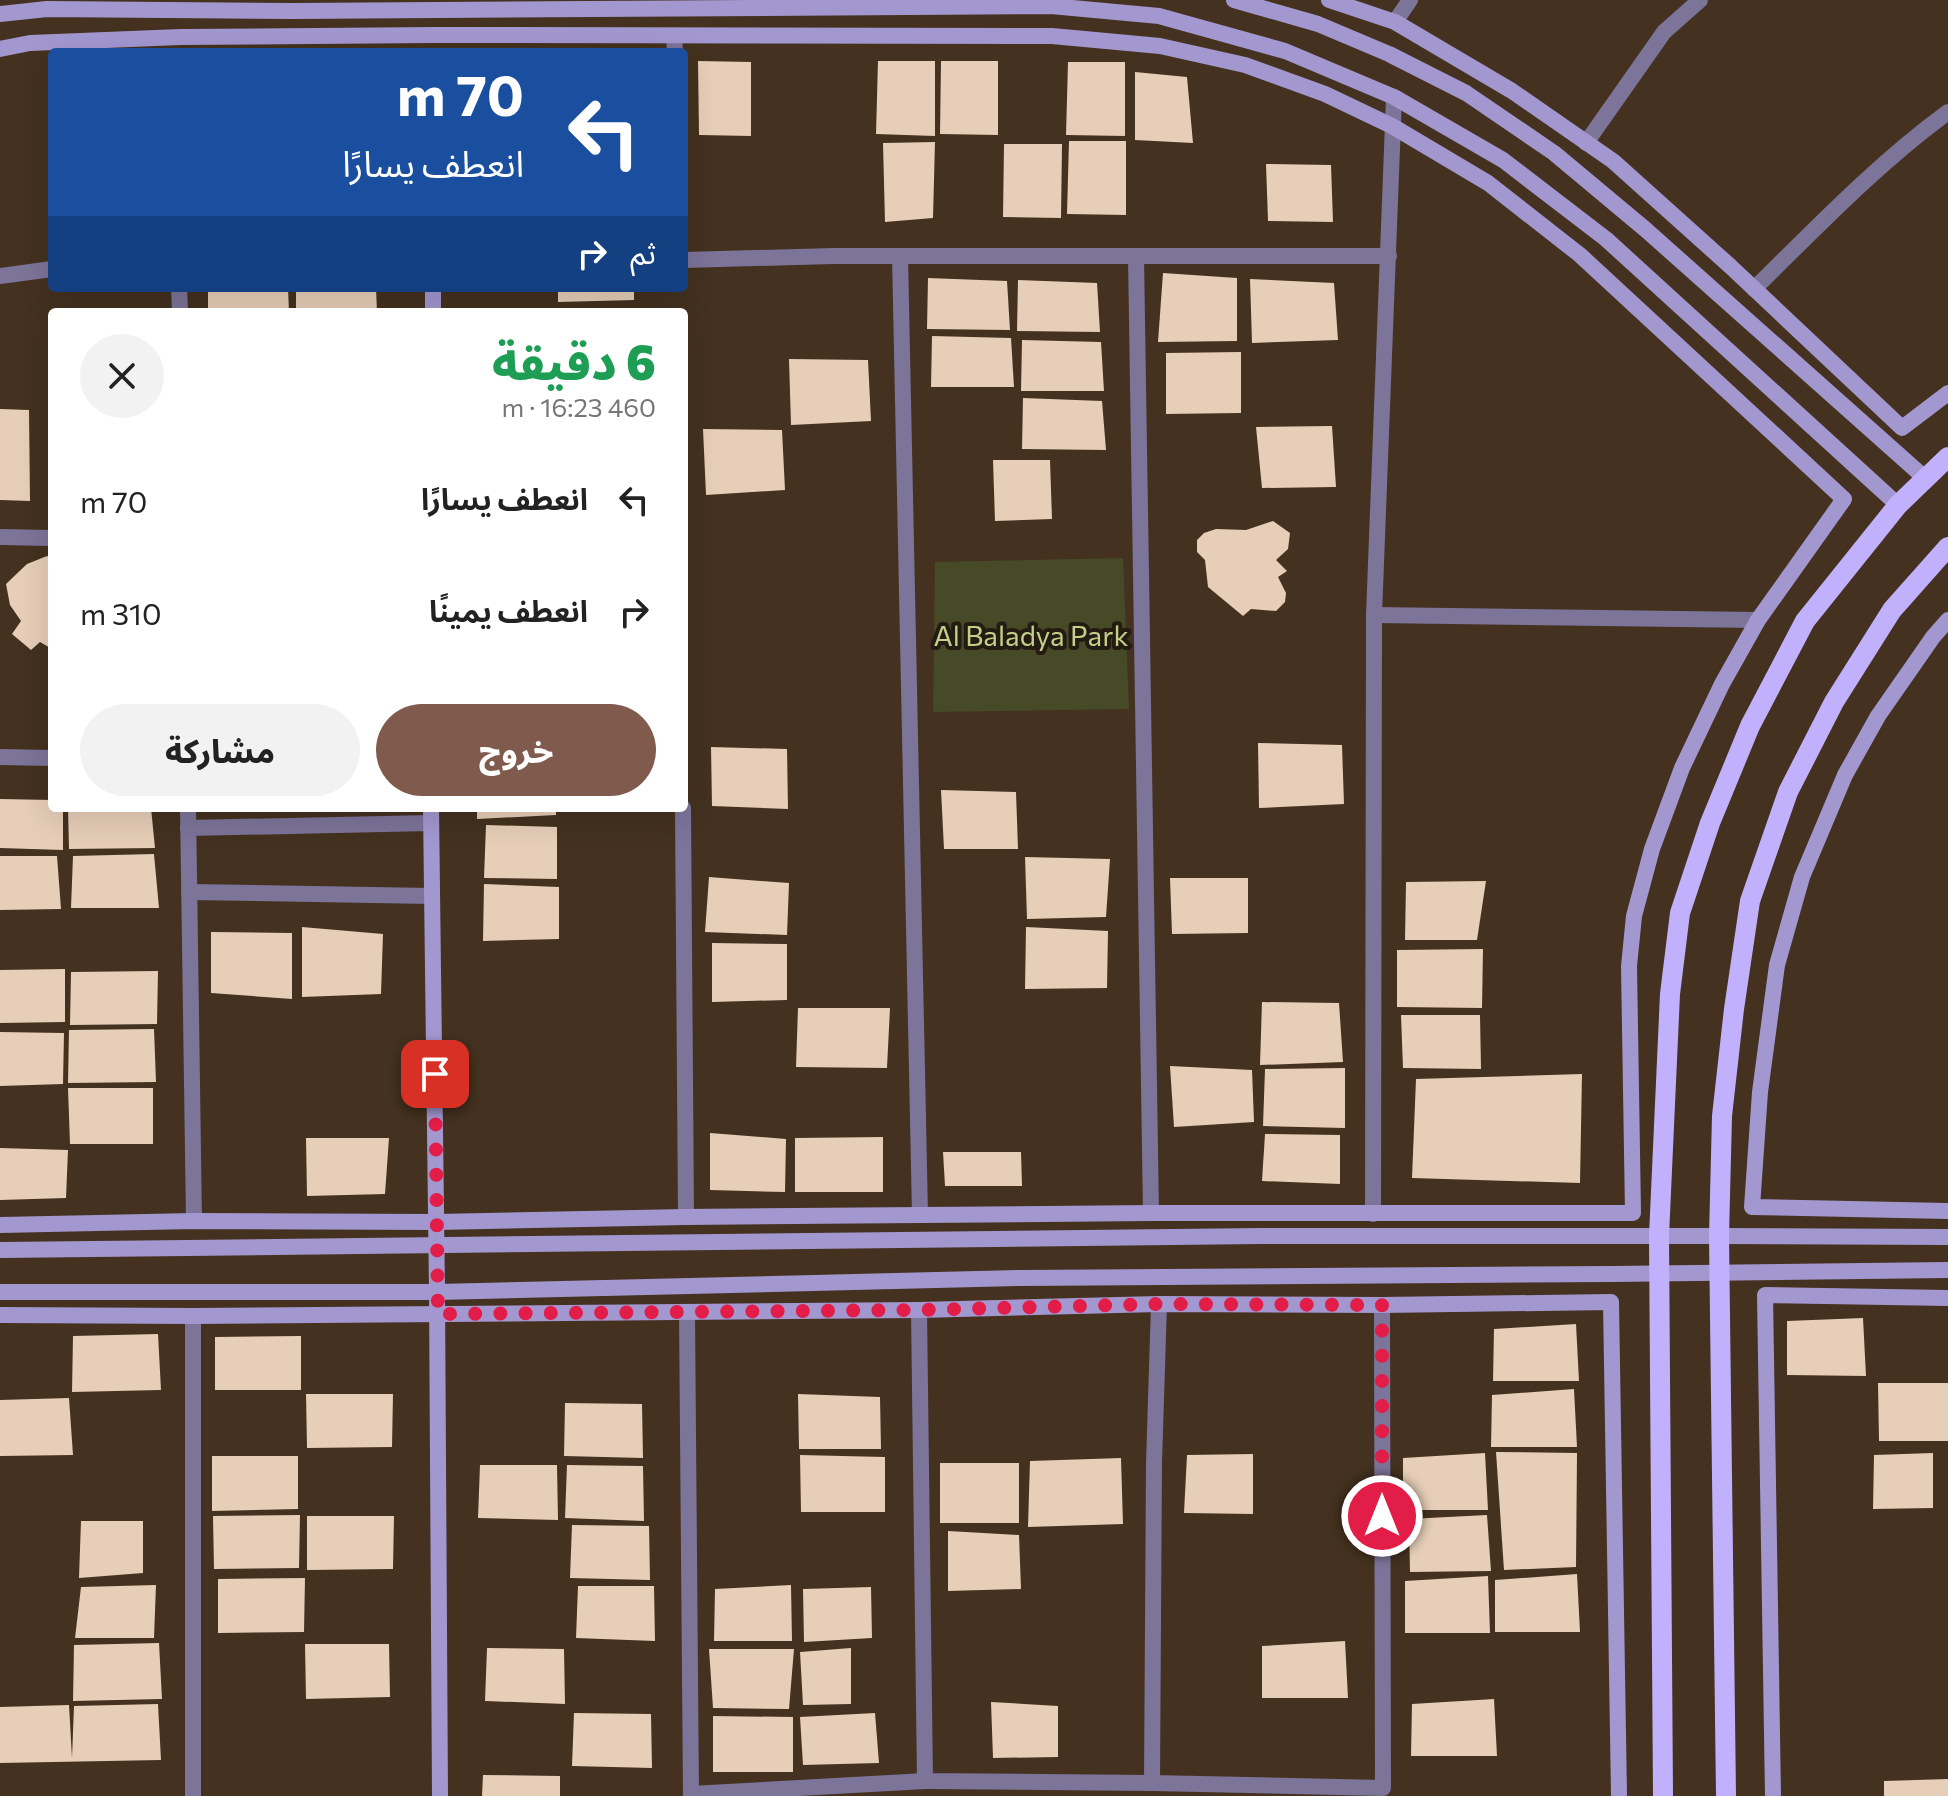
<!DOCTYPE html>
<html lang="ar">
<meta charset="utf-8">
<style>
:root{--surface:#fff;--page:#f2f2f2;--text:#222;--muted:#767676;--accent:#805b4d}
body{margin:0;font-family:Commissioner,"Noto Sans Arabic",sans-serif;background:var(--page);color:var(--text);direction:rtl;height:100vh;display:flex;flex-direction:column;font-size:30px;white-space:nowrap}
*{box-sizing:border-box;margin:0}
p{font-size:26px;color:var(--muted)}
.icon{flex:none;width:44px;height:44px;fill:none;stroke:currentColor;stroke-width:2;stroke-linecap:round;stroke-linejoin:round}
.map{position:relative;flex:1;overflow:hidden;direction:ltr}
.drawer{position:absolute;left:48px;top:308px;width:640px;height:504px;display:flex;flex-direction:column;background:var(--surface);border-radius:8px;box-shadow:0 8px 32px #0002;direction:rtl}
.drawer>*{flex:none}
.banner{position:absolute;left:48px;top:48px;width:640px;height:244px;border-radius:8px;box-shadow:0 8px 32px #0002;direction:rtl;background:#1a4fa0;color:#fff;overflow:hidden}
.pin{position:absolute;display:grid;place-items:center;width:68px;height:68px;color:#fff;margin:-34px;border-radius:16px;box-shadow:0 4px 12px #0006}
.me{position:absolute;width:88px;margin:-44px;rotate:0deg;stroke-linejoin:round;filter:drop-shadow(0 0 6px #0008)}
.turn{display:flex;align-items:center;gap:28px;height:168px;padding:0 32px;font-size:36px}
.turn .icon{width:104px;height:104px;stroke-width:2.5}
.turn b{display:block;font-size:56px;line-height:68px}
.then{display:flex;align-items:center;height:76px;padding:0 32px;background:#0003;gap:16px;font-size:30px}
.round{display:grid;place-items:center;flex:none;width:84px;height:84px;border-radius:42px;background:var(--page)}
.head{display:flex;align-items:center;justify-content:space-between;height:136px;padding:0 32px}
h1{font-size:48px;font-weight:800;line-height:60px;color:#1e9e55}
.primary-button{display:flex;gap:16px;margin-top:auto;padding:16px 32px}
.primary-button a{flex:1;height:92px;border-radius:48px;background:var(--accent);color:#fff;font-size:32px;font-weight:800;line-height:92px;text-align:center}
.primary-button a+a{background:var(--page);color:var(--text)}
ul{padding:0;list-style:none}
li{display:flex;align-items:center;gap:24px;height:112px;padding:0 32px}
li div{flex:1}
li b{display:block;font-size:30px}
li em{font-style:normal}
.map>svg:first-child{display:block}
.green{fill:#464a27}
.building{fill:#e6ceb8}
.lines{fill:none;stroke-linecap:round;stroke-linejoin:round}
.street{stroke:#7c7499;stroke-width:16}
.secondary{stroke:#a397d0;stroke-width:16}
.primary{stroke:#c1b1fc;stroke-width:20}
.route{stroke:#e11d48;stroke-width:14;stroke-dasharray:0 25.2}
.labels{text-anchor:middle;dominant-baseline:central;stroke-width:8;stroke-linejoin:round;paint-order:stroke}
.park-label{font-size:28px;fill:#c6cf87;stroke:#241b13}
</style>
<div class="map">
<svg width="1948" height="1796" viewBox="0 0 1948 1796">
<rect width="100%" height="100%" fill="#44311f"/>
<polygon class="green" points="1123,558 1129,709 933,712 935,562"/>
<g class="building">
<polygon points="698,61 751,62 751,136 699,135"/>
<polygon points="878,61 935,61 935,136 876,134"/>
<polygon points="941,61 998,61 998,135 940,134"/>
<polygon points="1068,62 1125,62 1125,136 1066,135"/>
<polygon points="1135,72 1187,77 1193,143 1135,140"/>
<polygon points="1069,141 1126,141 1126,215 1067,214"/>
<polygon points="935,142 933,218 885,222 883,143"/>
<polygon points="1004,144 1062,144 1061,218 1003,217"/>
<polygon points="1266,164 1331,165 1333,222 1268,221"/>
<polygon points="1163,273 1237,278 1237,341 1158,342"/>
<polygon points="928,278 1007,281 1010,330 927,329"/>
<polygon points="1250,279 1334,283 1338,340 1252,343"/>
<polygon points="1018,280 1097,283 1100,332 1017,331"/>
<polygon points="208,288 288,288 289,312 208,312"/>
<polygon points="296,288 376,288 377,312 296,312"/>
<polygon points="558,288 634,288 634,300 558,302"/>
<polygon points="932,336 1011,338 1014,387 931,387"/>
<polygon points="1022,340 1101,342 1104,391 1021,391"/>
<polygon points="1241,352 1241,413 1166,414 1166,353"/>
<polygon points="789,359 868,360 871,421 791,425"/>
<polygon points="1023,398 1102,401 1106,450 1022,449"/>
<polygon points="0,409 29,410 30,501 0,500"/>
<polygon points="1332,426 1336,487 1262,488 1256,427"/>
<polygon points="703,429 782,430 785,490 706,495"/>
<polygon points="993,460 1050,460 1052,519 995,521"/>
<polygon points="1273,521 1290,533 1288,549 1276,560 1287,571 1278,577 1286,593 1285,602 1276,611 1251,609 1243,616 1208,587 1205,560 1197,552 1197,540 1204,533 1216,529 1246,530"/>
<polygon points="47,556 52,558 52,649 40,642 31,650 12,634 21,621 10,605 6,584 27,564"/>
<polygon points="1258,743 1342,745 1344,804 1259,808"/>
<polygon points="711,747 787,749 788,809 712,806"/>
<polygon points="941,790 1016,792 1018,849 944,849"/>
<polygon points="0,799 52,800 52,808 63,808 63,850 0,848"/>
<polygon points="68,808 151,808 155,848 69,849"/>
<polygon points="477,808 556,808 556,815 477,819"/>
<polygon points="486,825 557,827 557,879 484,878"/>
<polygon points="154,854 159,908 71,908 73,856"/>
<polygon points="0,856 57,856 61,909 0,910"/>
<polygon points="1025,857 1110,859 1106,917 1027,919"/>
<polygon points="709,877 789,883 787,935 705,932"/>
<polygon points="1170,878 1248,878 1248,933 1172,934"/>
<polygon points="1486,881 1477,940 1405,940 1406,882"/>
<polygon points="484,884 559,887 559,939 483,941"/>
<polygon points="302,927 383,934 381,994 302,997"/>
<polygon points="1026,927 1108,931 1107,988 1025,989"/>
<polygon points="211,932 292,933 292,999 211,993"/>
<polygon points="712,943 787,944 787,1000 712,1002"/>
<polygon points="1483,949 1482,1008 1397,1007 1397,950"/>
<polygon points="65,969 65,1022 0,1023 0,970"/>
<polygon points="158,971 157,1024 70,1025 71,972"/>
<polygon points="1262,1002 1339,1003 1343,1062 1260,1065"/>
<polygon points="798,1008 890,1008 887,1068 796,1067"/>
<polygon points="1401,1015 1480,1015 1481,1069 1403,1068"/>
<polygon points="154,1029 156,1082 68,1083 69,1030"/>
<polygon points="0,1032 64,1033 63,1084 0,1086"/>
<polygon points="1170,1066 1252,1070 1254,1122 1174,1127"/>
<polygon points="1345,1068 1345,1128 1263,1126 1265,1069"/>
<polygon points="1582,1074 1580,1183 1412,1178 1416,1079"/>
<polygon points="68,1088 153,1088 153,1144 70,1144"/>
<polygon points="710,1133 786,1139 785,1192 710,1190"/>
<polygon points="1265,1134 1340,1135 1340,1184 1262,1181"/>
<polygon points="883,1137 883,1192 795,1192 795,1138"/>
<polygon points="306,1138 389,1138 385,1194 307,1196"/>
<polygon points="0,1148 68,1150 66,1198 0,1200"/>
<polygon points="943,1152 1021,1152 1022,1186 945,1186"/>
<polygon points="1863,1318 1866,1376 1787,1375 1787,1321"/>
<polygon points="1576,1324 1579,1381 1493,1381 1494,1329"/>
<polygon points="158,1334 161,1390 72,1392 73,1336"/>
<polygon points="301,1336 301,1390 215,1390 215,1337"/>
<polygon points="1878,1383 1948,1383 1948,1441 1879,1441"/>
<polygon points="1574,1389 1577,1447 1491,1447 1492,1395"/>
<polygon points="306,1394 393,1394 392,1447 307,1448"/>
<polygon points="798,1394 880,1397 881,1449 799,1449"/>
<polygon points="69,1398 73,1455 0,1456 0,1400"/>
<polygon points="565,1403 642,1404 643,1458 564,1456"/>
<polygon points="1496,1452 1577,1453 1576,1567 1504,1570"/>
<polygon points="1485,1453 1488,1510 1403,1510 1403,1458"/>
<polygon points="1933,1453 1933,1508 1873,1509 1874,1455"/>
<polygon points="1253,1454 1253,1514 1184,1513 1187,1455"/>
<polygon points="800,1455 885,1457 885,1512 801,1512"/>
<polygon points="212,1456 298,1456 298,1509 212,1511"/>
<polygon points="1121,1458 1123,1524 1028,1527 1030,1461"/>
<rect x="940" y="1463" width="79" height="60"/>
<polygon points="480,1465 557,1465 558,1520 478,1518"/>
<polygon points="567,1465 643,1466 644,1521 565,1518"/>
<polygon points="300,1515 299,1568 214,1569 213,1516"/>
<polygon points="1487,1515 1491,1571 1410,1572 1409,1519"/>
<polygon points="307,1516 394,1516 393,1569 307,1570"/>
<polygon points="81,1521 143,1521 143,1573 79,1578"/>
<polygon points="572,1525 649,1526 650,1580 570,1578"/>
<polygon points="948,1531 1019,1535 1021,1589 948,1591"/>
<polygon points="1577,1574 1580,1632 1495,1632 1495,1580"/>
<polygon points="1488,1576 1490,1633 1405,1633 1405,1581"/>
<polygon points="305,1578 304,1632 218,1633 218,1579"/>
<polygon points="156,1585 154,1638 75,1638 81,1587"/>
<polygon points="791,1585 792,1641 714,1641 715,1589"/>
<polygon points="578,1586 654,1586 655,1641 576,1638"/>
<polygon points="871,1587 872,1638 804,1642 803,1589"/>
<polygon points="1345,1641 1348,1698 1262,1698 1262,1646"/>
<polygon points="159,1643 162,1699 73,1701 74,1645"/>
<polygon points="305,1644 389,1644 390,1697 306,1699"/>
<polygon points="487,1648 564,1649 565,1704 485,1701"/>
<polygon points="851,1648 851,1704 803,1705 800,1652"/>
<polygon points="709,1649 794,1649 789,1709 713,1708"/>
<polygon points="1494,1699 1497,1756 1411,1756 1412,1704"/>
<polygon points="991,1702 1058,1706 1058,1757 993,1758"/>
<polygon points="158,1704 161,1760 0,1763 0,1707 69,1705 72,1758 74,1706"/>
<polygon points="574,1713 651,1714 652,1768 572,1766"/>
<polygon points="875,1713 879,1763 803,1765 800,1717"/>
<polygon points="713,1716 793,1717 793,1772 713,1772"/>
<polygon points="483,1775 560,1776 560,1796 482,1796"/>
<polygon points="1948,1779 1948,1796 1884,1796 1884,1781"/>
</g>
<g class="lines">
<g class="street">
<polyline points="1395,22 1410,0"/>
<polyline points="674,36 675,52"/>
<polyline points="1586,143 1664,32 1700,0"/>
<polyline points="900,256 920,1215"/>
<polyline points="1136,256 1151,1213"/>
<polyline points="684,260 834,256 1389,256"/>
<polyline points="0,276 52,269"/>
<polyline points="179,288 180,312"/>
<path d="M1754,289C1816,228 1877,164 1948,112"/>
<polyline points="0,537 52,538"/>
<polyline points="1374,615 1758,620"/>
<polyline points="0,757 52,758"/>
<polyline points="188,808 194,1221"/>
<polyline points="683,808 686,1217"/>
<polyline points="188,828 431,823"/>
<polyline points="189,892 432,896"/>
<polyline points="1373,1214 1374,615 1394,97"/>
<polyline points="1159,1304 1154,1463 1152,1783 1383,1788 1382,1305"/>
<polyline points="919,1310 925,1781 1152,1783"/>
<polyline points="687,1312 691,1796"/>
<polyline points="193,1316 193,1796"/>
<polyline points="691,1794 925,1781"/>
</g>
<g class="secondary">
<polyline points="1234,0 1318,24 1389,54 1466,93 1554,153 1645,229 1926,479"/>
<polyline points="1329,0 1395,22 1512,91 1613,161 1730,266 1902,428 1948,393"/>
<polyline points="0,14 47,9 293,11 1051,6 1159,16 1285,51 1394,97 1503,160 1606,239 1898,505"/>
<polyline points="0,49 30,43 181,37 434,35 1052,36 1160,46 1245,65 1325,94 1392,126 1488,183 1580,255 1844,499 1758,620 1722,684 1682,768 1652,849 1634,916 1629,966 1633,1213 1151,1213 686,1217 437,1222 194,1221 0,1225"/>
<polyline points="433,312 433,288"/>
<polyline points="1948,620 1933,637 1878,716 1845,775 1802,877 1777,965 1760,1092 1752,1207 1948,1211"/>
<polyline points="431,808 437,1292 440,1796"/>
<polyline points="0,1250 1261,1236 1719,1236 1948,1237"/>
<polyline points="0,1292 437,1292 1020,1278 1612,1274 1948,1270"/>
<polyline points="0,1315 193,1316 919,1310 1159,1304 1382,1305 1611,1302 1619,1796"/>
<polyline points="1773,1796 1765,1295 1948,1298"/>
</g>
<g class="primary">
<polyline points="1663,1796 1659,1236 1670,994 1680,913 1710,823 1750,726 1805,621 1898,505 1948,457"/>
<polyline points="1726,1796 1719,1236 1722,1116 1734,1009 1750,901 1788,792 1834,702 1892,610 1948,547"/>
</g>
</g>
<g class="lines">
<polyline class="route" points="435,1074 438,1314 919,1310 1159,1304 1382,1305 1382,1516"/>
</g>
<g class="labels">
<g class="park-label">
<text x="1031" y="635">Al Baladya Park</text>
</g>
</g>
</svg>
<div class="pin" style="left:435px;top:1074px;background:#d93025"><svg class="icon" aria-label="arrive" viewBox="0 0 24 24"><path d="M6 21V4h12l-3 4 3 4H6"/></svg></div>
<svg class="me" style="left:1382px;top:1516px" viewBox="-20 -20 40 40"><circle r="17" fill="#e11d48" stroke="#fff" stroke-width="3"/><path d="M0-11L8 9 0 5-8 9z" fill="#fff"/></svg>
<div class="banner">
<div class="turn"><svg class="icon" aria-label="left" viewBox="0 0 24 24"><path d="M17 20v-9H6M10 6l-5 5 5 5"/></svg><div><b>70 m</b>انعطف يسارًا</div></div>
<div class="then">ثم<svg class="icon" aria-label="right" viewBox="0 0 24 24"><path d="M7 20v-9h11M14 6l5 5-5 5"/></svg></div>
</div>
<section class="drawer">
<div class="head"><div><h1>6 دقيقة</h1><p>460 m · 16:23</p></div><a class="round"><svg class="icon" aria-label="close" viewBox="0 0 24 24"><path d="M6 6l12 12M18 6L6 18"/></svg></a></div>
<ul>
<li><svg class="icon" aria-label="left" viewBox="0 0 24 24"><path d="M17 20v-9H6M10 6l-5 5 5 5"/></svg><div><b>انعطف يسارًا</b></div><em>70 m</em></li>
<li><svg class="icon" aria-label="right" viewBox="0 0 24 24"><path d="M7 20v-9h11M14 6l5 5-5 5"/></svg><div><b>انعطف يمينًا</b></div><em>310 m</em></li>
</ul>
<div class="primary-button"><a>خروج</a><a>مشاركة</a></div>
</section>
</div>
